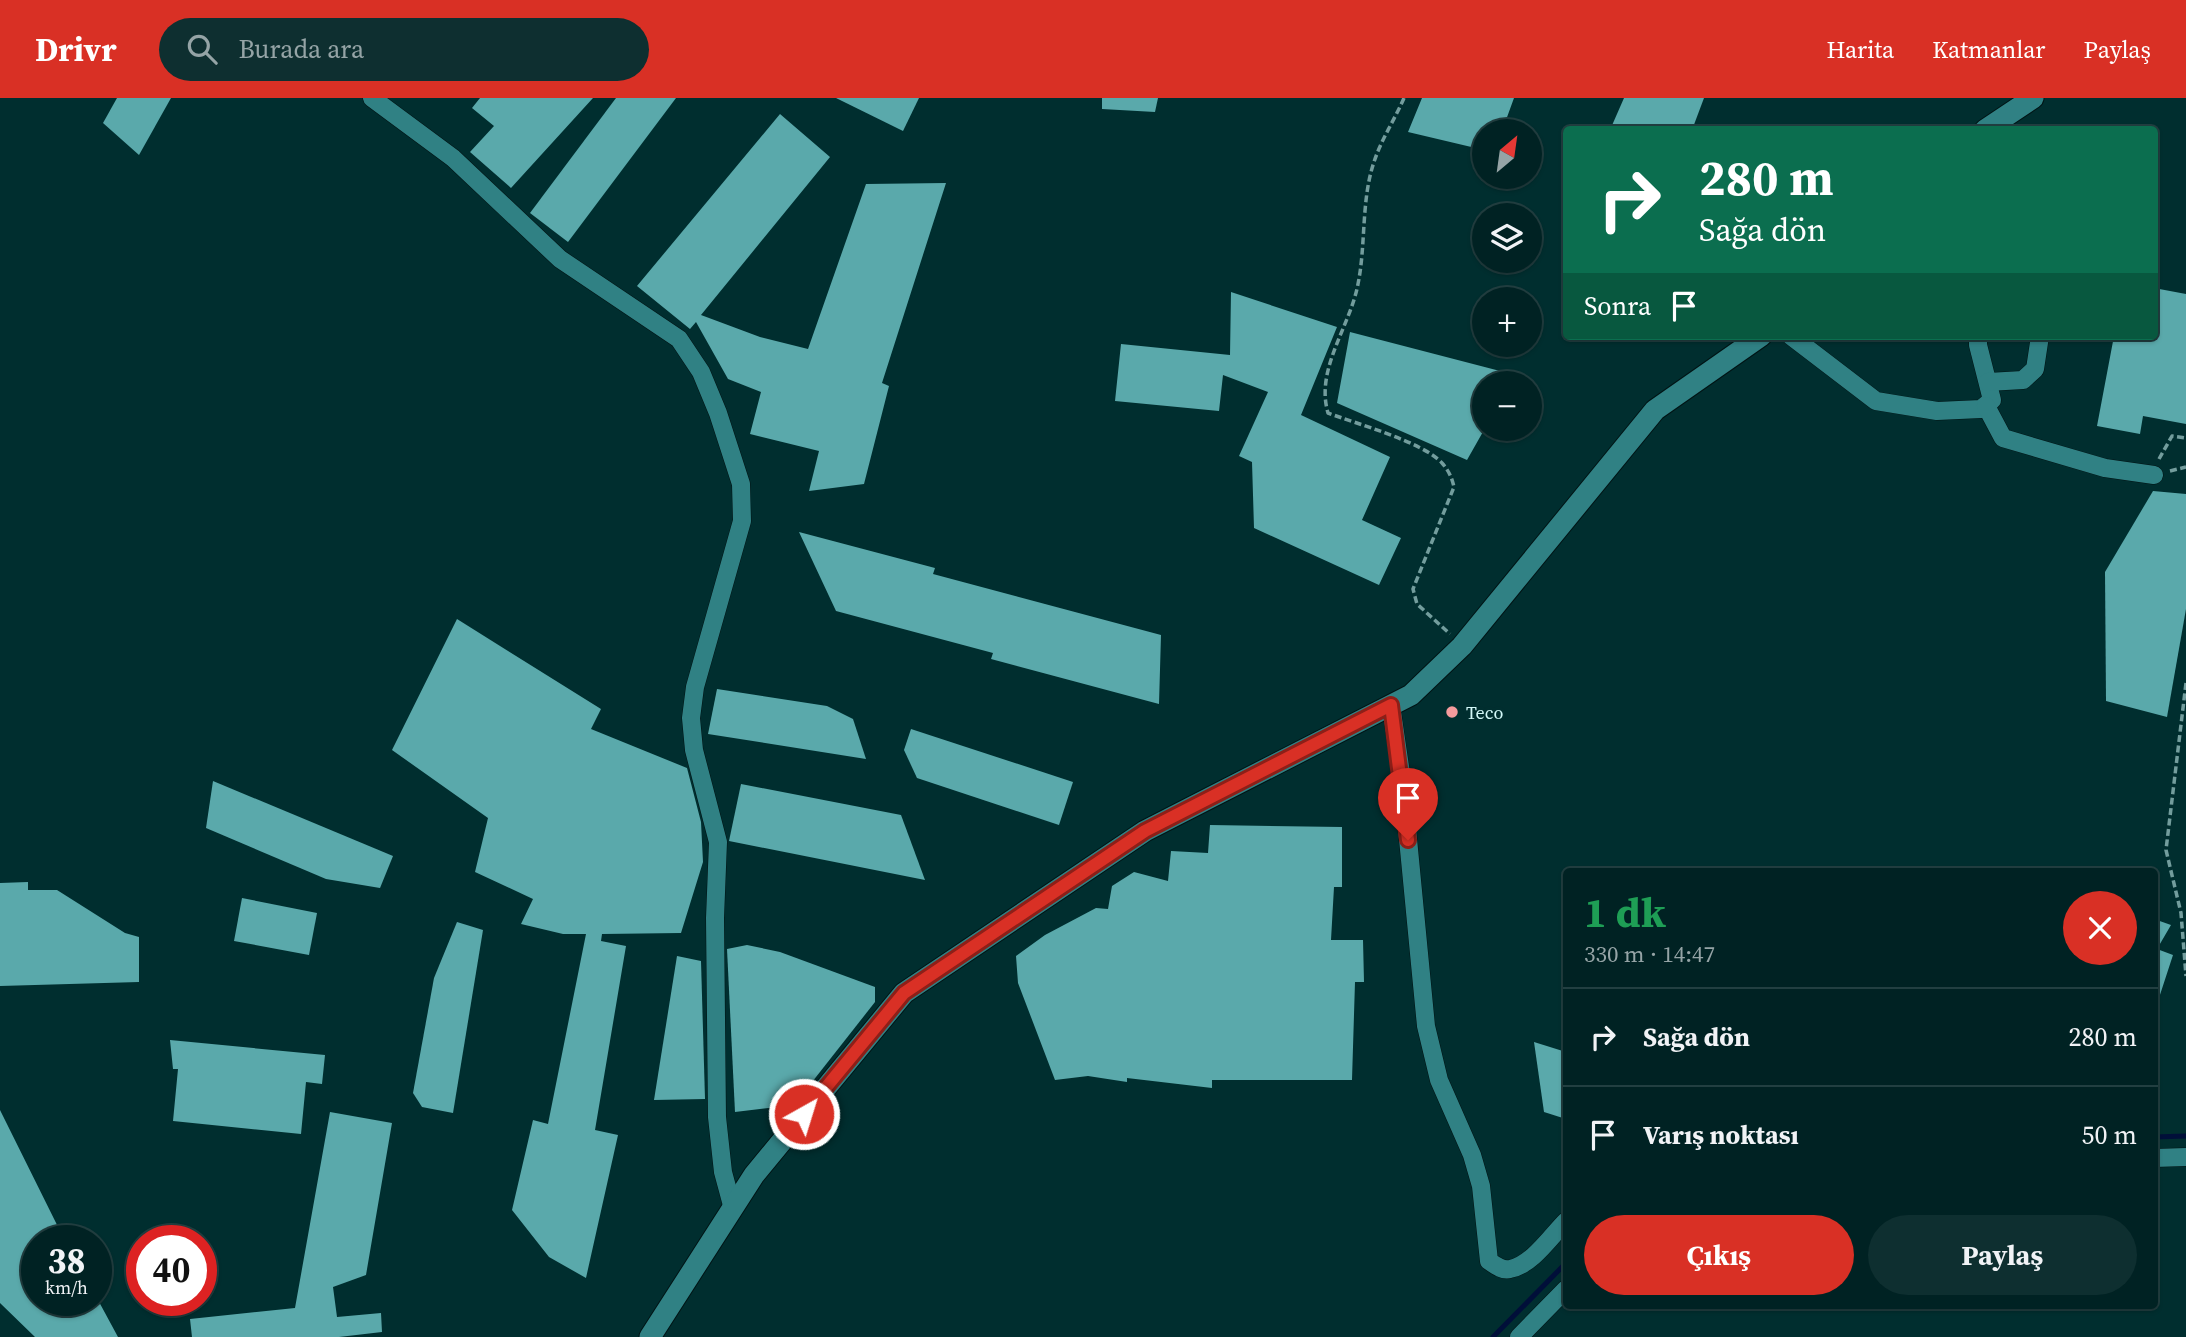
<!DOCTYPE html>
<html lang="tr">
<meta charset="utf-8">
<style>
:root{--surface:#002223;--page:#0e2f30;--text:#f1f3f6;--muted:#95a4a6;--line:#223f41;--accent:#d93025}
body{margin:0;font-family:"Source Serif 4",serif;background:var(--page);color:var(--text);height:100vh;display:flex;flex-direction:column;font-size:26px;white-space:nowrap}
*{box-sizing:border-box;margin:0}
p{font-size:23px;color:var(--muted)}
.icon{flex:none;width:38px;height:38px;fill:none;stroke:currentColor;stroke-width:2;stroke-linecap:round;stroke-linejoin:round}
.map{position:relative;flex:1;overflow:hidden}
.sheet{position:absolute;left:1563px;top:770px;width:595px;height:441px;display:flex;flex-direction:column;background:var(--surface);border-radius:7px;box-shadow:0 2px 5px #0004,0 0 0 2px var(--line)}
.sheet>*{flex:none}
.banner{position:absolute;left:1563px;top:28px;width:595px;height:214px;border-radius:7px;box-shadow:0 2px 5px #0004,0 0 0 2px var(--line);background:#0b6e4f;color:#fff;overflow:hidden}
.needle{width:46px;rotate:29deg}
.tools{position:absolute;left:1472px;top:21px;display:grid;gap:14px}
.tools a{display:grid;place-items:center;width:70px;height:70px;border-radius:50%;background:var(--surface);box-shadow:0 2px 5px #0004,0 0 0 2px var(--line);font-size:35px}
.speed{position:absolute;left:21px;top:1127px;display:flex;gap:14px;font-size:35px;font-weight:700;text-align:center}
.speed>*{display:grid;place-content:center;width:91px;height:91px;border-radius:50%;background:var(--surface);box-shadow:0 2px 5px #0004,0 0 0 2px var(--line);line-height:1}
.speed small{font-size:18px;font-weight:400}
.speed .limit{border:10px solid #d22;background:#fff;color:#111}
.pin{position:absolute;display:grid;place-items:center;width:60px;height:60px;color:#fff;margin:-72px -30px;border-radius:50% 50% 50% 0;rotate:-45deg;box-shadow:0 0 7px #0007}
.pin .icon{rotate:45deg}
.me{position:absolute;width:77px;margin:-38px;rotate:39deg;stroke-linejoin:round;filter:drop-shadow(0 0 5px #0008)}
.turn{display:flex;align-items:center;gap:24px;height:147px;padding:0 21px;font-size:32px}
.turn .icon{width:91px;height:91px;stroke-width:2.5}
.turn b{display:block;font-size:49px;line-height:60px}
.then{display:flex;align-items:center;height:66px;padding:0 21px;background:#0003;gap:14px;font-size:26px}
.round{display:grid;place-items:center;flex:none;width:74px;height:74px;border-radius:37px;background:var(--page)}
.headline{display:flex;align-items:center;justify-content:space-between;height:119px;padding:0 21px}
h1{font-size:42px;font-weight:700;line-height:52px;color:#1e9e55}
.primary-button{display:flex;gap:14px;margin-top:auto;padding:14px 21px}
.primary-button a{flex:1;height:80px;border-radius:42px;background:var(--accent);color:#fff;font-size:28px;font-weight:700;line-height:80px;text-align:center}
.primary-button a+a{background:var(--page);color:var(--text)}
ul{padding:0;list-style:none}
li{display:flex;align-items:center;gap:21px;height:98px;padding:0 21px;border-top:2px solid var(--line)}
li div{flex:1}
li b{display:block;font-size:26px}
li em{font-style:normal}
header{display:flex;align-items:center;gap:42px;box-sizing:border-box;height:98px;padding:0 35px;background:var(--accent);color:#fff}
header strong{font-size:33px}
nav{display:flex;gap:38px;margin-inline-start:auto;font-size:24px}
.search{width:490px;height:63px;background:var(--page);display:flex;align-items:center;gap:18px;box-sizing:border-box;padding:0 24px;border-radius:38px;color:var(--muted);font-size:26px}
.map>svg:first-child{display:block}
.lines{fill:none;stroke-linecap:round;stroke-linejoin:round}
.stream{stroke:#000f39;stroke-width:5}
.building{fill:#5aa9ab}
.minor-casing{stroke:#001415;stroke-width:19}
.tertiary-casing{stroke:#001415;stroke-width:23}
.path{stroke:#739d9d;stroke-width:3.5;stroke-dasharray:7 3.5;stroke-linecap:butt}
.minor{stroke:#308184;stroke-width:18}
.tertiary{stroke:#308184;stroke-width:21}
.route-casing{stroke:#8d1f18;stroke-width:18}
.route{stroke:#d93025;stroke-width:12}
.poi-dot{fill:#f59b9d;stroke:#002e2f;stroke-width:2.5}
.labels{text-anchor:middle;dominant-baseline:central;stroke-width:7;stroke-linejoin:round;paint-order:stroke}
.poi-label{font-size:18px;fill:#d3f9f9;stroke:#002e2f;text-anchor:start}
</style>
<header>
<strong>Drivr</strong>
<div class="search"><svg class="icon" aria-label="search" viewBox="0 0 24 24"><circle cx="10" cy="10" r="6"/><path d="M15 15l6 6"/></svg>Burada ara</div>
<nav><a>Harita</a><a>Katmanlar</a><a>Paylaş</a></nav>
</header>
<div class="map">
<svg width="2186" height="1239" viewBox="0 0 2186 1239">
<rect width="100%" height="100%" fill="#002e2f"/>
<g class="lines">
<g class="stream">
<polyline points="2154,1039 2186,1038"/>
<polyline points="1493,1239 1566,1165"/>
</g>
</g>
<g class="building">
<polygon points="117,0 171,0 139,57 103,25"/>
<polygon points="480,0 593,0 511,90 470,54 494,28 472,10"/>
<polygon points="616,0 676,0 568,144 530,115"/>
<polygon points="836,0 919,0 903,33"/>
<polygon points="1102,0 1158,0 1155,14 1102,11"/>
<polygon points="1422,0 1514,0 1502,33 1484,33 1484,52 1408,34"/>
<polygon points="1624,0 1704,0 1692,32 1610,32"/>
<polygon points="780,16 830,59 701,217 760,239 808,251 866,86 946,85 882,285 889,288 864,386 809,393 819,353 750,336 761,294 728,281 696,224 690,231 637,188"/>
<polygon points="2154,190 2186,196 2186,326 2143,318 2140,336 2097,328 2114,238 2154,238"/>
<polygon points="1231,194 1337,229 1301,317 1390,359 1362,422 1401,440 1379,487 1254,430 1252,364 1239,358 1268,294 1223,277 1219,313 1115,303 1121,246 1230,257"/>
<polygon points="1350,234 1531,281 1531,285 1484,285 1484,332 1467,362 1337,305"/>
<polygon points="2153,393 2186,396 2186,511 2167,619 2106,603 2105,474"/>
<polygon points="799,434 935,470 933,476 1161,537 1159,606 991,561 993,555 836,513"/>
<polygon points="457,521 601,611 591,631 687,670 701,724 703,764 681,835 602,836 601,843 626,848 595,1032 618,1037 586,1180 549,1159 512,1112 533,1022 548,1026 586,836 563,836 521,826 533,801 475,774 488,720 392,652"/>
<polygon points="717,591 827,608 853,621 866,661 708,636"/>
<polygon points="911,631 1073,684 1059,727 917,680 904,652"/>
<polygon points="213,683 393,758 380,790 326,781 206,730"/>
<polygon points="741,686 901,717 925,782 729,743"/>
<polygon points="1210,727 1342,729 1342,789 1334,789 1331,842 1363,842 1364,884 1355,884 1352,982 1212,982 1212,990 1127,980 1127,984 1088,978 1055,982 1018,885 1016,858 1045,837 1096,810 1108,811 1112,788 1134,774 1168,783 1171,753 1208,755"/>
<polygon points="28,784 28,792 57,792 125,835 139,839 139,884 0,888 0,785"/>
<polygon points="242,800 317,815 309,857 234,843"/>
<polygon points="2154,821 2171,827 2157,851 2173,857 2157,906 2154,905"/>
<polygon points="457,824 483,832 453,1015 422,1009 413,995 434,880"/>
<polygon points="747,847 780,854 875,889 875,904 794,1007 735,1014 727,851"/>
<polygon points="677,858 701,863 705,1001 654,1002"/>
<polygon points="170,942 325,957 322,986 306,984 301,1036 173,1023 178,971 173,971"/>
<polygon points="1534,944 1566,954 1566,1021 1544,1014"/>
<polygon points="0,1012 65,1143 37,1143 37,1202 98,1202 118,1239 35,1239 0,1205"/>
<polygon points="330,1014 392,1025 366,1177 333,1189 337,1219 381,1215 382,1234 339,1239 192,1239 190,1221 295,1210"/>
</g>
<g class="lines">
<g class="minor-casing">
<g id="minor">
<polyline points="372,0 453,60 560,161 679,241 701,274 718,315 741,386 742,423 695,589 691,620 694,652 718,744 715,820 717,1019 723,1074 733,1111"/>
<polyline points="1791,238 1876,303 1937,313 1981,311 1992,302 1978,247 1978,238"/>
<polyline points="1988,284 2023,282 2035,271 2040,238"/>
<polyline points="1986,308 2003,340 2105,370 2154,377"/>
<path d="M1391,607L1403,689L1426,928L1439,982L1472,1057L1481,1088L1489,1163C1495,1167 1502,1173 1510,1171C1532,1167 1551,1138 1566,1123"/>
<polyline points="2154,1060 2186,1059"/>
<polyline points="1519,1239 1566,1191"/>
</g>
</g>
<g class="tertiary-casing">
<g id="tertiary">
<polyline points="1985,32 2033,0"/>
<polyline points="650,1239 754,1077 904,895 1145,733 1411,597 1462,548 1655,312 1761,238"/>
</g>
</g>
<g class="path">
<path d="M1404,0C1395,21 1381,42 1374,64C1361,102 1366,147 1358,186C1350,229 1315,271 1328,315C1357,326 1423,344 1442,365C1449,373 1452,380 1454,389L1413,491L1417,506L1450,536"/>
<polyline points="2159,361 2172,338 2186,340"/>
<polyline points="2170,373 2186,369"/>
<polyline points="2186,585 2166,752 2181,815 2186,878"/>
</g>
<use href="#minor" class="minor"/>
<use href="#tertiary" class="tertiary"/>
</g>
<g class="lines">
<g class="route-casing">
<polyline id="route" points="804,1016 904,895 1145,733 1391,607 1408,742"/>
</g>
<use href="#route" class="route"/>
</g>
<circle class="poi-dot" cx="1452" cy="614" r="7"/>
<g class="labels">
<g class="poi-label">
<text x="1466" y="614">Teco</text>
</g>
</g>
</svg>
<div class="tools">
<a><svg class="needle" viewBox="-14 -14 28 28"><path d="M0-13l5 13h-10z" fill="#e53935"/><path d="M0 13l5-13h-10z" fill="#95a4a6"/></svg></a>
<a><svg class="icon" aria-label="layers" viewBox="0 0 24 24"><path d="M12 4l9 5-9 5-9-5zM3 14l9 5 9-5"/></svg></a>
<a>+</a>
<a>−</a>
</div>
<div class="speed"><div>38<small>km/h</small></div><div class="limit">40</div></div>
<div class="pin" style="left:1408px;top:742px;background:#d93025"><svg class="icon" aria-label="arrive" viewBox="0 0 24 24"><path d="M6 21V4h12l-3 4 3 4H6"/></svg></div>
<svg class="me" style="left:804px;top:1016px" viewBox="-20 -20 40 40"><circle r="17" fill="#d93025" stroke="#fff" stroke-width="3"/><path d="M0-11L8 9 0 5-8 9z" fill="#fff"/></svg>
<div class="banner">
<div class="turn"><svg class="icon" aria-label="right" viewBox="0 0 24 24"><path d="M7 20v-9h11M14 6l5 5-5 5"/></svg><div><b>280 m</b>Sağa dön</div></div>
<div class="then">Sonra<svg class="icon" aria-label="arrive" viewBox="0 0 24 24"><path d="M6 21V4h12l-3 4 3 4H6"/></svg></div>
</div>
<section class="sheet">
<div class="headline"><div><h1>1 dk</h1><p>330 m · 14:47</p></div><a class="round" style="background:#d93025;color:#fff"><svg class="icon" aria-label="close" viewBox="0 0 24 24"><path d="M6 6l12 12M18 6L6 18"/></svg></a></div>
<ul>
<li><svg class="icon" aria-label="right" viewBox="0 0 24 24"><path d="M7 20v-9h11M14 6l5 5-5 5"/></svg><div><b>Sağa dön</b></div><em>280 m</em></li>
<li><svg class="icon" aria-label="arrive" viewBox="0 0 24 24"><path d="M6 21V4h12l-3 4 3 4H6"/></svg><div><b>Varış noktası</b></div><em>50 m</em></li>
</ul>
<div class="primary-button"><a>Çıkış</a><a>Paylaş</a></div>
</section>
</div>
